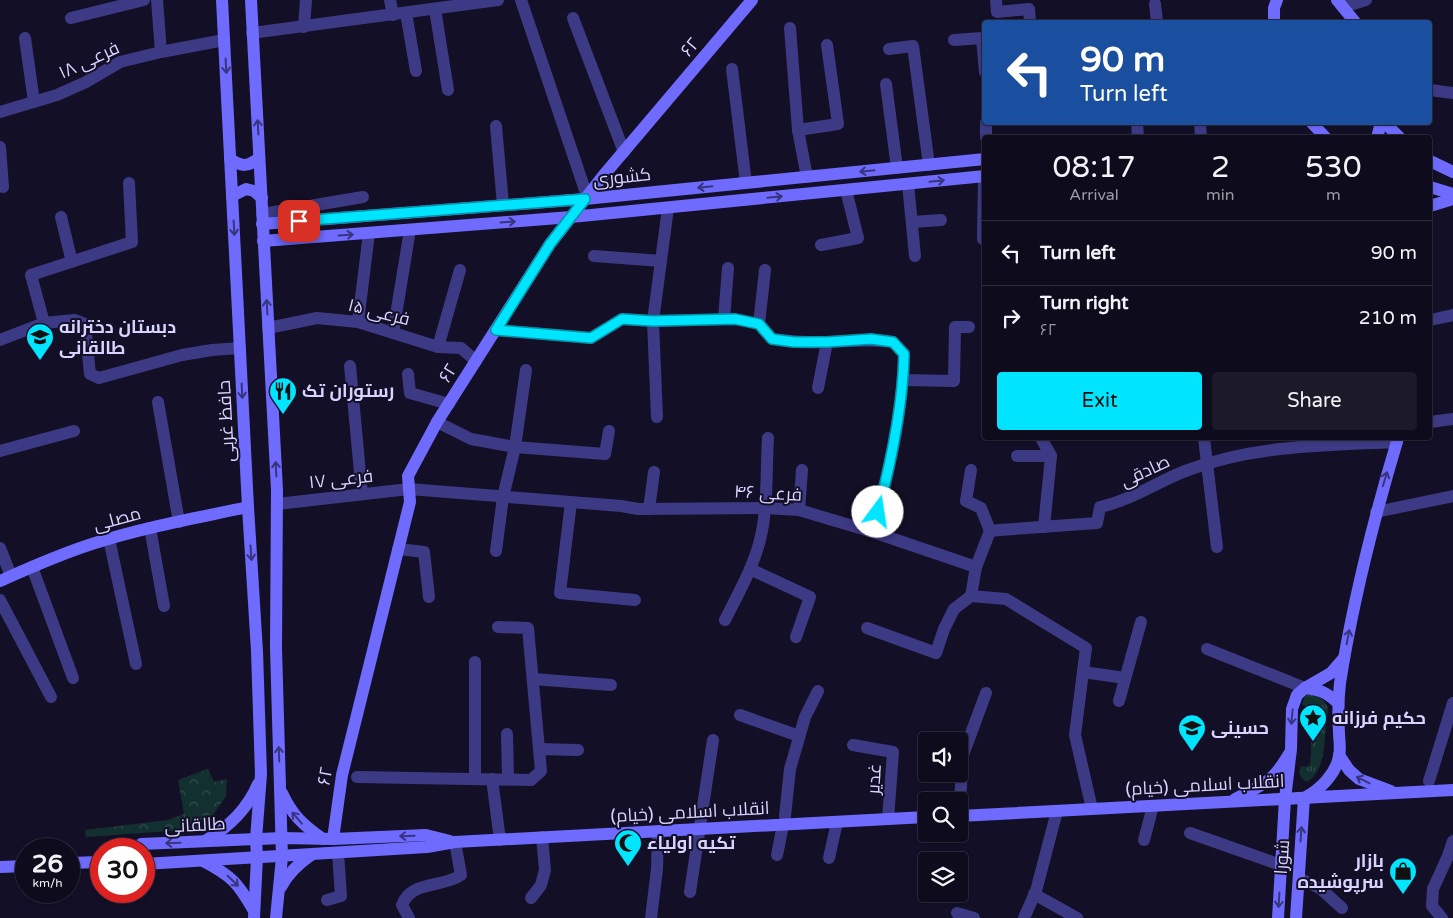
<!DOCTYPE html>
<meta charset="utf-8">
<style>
:root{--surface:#0e0b1c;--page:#1c1929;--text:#f1f3f6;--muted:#9b9ba3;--line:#2e2b3b;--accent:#00e5ff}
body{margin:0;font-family:"Varela Round",Cairo,sans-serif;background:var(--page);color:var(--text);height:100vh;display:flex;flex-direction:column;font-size:19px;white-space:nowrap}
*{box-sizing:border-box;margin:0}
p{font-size:16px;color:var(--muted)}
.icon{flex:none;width:28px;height:28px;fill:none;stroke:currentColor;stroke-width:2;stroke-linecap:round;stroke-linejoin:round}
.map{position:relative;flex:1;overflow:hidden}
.side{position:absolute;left:982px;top:135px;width:450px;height:305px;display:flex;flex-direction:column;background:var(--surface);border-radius:5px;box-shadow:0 1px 4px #0004,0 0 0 1px var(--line)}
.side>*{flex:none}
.guide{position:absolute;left:982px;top:20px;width:450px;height:105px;border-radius:5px;box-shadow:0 1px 4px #0004,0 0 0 1px var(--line);background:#1a4fa0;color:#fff;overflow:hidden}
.controls{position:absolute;left:918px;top:732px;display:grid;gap:10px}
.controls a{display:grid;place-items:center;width:50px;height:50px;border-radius:5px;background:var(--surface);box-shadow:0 1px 4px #0004,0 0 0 1px var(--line);font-size:25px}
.speed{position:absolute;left:15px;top:838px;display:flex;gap:10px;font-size:25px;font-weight:700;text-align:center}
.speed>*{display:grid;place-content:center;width:65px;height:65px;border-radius:50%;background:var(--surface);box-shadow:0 1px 4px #0004,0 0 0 1px var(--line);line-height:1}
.speed small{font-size:12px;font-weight:400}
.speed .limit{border:8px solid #d22;background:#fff;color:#111}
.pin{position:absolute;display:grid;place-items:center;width:42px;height:42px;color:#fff;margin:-21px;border-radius:10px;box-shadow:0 2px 8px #0006}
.me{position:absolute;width:55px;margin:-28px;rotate:14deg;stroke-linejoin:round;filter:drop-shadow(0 0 4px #0008)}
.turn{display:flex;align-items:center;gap:18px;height:105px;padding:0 15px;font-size:22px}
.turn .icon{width:65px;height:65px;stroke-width:2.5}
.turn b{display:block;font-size:35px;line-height:42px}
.eta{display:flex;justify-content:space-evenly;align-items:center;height:85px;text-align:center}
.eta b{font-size:30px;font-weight:600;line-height:35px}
.primary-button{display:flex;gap:10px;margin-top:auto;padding:10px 15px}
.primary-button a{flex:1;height:58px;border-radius:5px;background:var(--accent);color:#111;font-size:20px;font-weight:600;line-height:58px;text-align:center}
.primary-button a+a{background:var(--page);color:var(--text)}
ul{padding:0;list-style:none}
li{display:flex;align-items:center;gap:15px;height:65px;padding:0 15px;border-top:1px solid var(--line)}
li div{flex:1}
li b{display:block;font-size:19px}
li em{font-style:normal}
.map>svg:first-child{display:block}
.grass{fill:url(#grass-tufts)}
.forest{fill:url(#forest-crowns)}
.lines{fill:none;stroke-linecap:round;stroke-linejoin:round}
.street{stroke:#3d3a85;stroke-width:12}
.secondary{stroke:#6f6bff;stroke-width:12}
.oneway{stroke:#38347d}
.route-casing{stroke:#0095a6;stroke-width:12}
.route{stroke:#00e5ff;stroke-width:9}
.labels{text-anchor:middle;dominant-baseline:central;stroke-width:4;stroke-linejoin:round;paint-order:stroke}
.street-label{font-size:18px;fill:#d9d4ff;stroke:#130f26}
.poi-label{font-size:18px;font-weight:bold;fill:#d9d4ff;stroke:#130f26;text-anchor:start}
</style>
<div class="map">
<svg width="1453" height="918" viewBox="0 0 1453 918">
<defs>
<pattern id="grass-tufts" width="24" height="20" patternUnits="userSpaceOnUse" patternTransform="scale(1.25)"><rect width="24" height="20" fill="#12302f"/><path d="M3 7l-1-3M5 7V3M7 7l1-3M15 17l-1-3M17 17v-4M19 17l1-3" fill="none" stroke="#344d4e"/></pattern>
<pattern id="forest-crowns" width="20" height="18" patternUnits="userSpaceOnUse" patternTransform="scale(1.25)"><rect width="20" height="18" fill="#12302f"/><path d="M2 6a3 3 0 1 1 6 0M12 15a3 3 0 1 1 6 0" fill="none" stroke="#344d4e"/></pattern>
</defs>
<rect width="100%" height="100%" fill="#130f26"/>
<path class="grass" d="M1311,694H1317C1321,698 1325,701 1327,706C1329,712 1327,720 1326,726C1324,746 1325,768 1308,782L1303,780L1299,773L1301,766L1306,767L1310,765L1314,708L1302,705L1305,696Z"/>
<polygon class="forest" points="208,769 214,782 227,779 226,796 211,818 199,829 86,837 85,830 168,820 184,814 178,780"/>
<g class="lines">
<g class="street">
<polyline points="157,0 161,52"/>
<polyline points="390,0 393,15"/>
<polyline points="521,0 587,196"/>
<polyline points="996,0 997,12 1029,9 1030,22"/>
<polyline points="1341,3 1353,4 1366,0"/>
<polyline points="1155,4 1157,22"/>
<polyline points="435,9 448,90"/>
<polyline points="406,13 416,71"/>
<polyline points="71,18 144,0"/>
<polyline points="573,18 624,152"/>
<polyline points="304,27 306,0"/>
<polyline points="790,28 798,130 807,177"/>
<polyline points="252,33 498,0"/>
<polyline points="25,38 34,102"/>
<polyline points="954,40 982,38 985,72"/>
<polyline points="889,49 913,46 929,165"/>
<polyline points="732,69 746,183"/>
<polyline points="886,84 897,168"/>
<polyline points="1430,90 1453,93"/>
<polyline points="0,112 57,95 86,82 120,62 161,52 224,40"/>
<polyline points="1137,122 1138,138"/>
<polyline points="1200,122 1201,138"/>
<polyline points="496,126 503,205"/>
<polyline points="798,130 838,124 827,45"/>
<polyline points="986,138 986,122"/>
<polyline points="0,147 3,187"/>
<polyline points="908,184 915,256"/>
<polyline points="262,214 363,197"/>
<polyline points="61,217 72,262"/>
<polyline points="913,222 941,220"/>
<polyline points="983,239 984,176"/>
<polyline points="821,245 858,238 846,190"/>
<polyline points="594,256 661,261"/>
<polyline points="724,319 728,268"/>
<polyline points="1430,320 1453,315"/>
<polyline points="358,322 369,233"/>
<polyline points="44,323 75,320 85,324 90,374 99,378 182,355 212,350 240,348"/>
<polyline points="759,324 765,270"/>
<polyline points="268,328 317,318 358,322 438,347 461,348 476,361"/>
<path d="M495,330L591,338L622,319L653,321L735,319L759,324L772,339C790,342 808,343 826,342C851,341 868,339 893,342L904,354C903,414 888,474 873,532"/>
<polyline points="393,333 410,230"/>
<polyline points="0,340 44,323 31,275 132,242 129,183"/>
<polyline points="438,347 460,270"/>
<polyline points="350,366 362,494"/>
<polyline points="408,374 410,393 449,404"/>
<polyline points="904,380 954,381 955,327 969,327"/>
<polyline points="818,388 827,342"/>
<polyline points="158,402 179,522"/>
<polyline points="657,417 653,321 668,208"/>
<polyline points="437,422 471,439 515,447 605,454 609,431"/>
<polyline points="1430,422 1453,419"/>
<polyline points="1041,438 1051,456 1044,527"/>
<polyline points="1204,438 1217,547"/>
<polyline points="0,451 74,431"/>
<polyline points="1017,456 1051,456"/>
<path d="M971,470L966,501L981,508L990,531L1000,530L1097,523L1100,507C1132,500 1158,481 1188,470C1254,445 1327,445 1397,442"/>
<polyline points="571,502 560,593 635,600"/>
<polyline points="277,504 409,489 621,506 638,509 765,508 799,510 873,532 976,567 971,596 1006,599 1086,648 1075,735 1092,809"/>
<polyline points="649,509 654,472"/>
<polyline points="799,510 802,470"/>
<polyline points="1376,512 1453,496"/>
<polyline points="150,528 164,606"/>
<polyline points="109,539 136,664"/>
<polyline points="0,548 11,576"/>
<polyline points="398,549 424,552 429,597"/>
<polyline points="496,551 503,497 515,447 526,370"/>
<polyline points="32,567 73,678"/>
<polyline points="976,567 990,531"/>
<polyline points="750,569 810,597 796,637"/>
<polyline points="0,600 51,697"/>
<path d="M725,620C739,592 756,563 762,531C768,501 766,469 768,438"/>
<polyline points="867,628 936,653 944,629 954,609 971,596"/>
<polyline points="1207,649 1305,688"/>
<polyline points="475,662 475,778"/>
<polyline points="1083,672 1125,678"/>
<polyline points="533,679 611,685"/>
<polyline points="1119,701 1141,622"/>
<polyline points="740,715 799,736"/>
<polyline points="507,734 508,779"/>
<polyline points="853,745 893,752 888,819"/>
<polyline points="539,749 578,750"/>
<polyline points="357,777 531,780 541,771 528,628 498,627"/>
<polyline points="492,779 500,840"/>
<polyline points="1429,781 1453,703"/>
<polyline points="785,816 790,769 805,717 818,691"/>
<polyline points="959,816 963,755 986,693"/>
<polyline points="1190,833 1281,865"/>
<polyline points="1144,840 1153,806"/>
<polyline points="777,855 783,825"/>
<polyline points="829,858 837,822"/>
<polyline points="1299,878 1321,889 1342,908"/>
<polyline points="690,892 713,740"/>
<polyline points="1034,894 1077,918"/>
<polyline points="531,898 541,885 545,870 542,837"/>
<polyline points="327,900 341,896 338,853"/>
<polyline points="957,913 974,918"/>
<path d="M409,918L402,905C411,880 443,888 461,875L455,842"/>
<polyline points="651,918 657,869 658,831"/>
<polyline points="1024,918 1036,891 1057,811"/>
<polyline points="1442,918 1432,906 1433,889 1448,856 1453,841"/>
</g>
<g class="secondary">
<polyline points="222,0 248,507 257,651 261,774 256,839 257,857 254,918"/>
<polyline points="251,0 277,490 276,648 282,857 276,918"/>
<polyline points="1337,0 1355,22"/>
<polyline points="1274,22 1274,8 1277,0"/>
<polyline points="1311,122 1326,138"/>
<polyline points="1384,122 1400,138"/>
<polyline points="1377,138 1381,122"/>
<path d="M230,159C242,167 248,167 259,158"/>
<polyline points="1430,161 1453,172"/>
<polyline points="1430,187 1453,194"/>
<polyline points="232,196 246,189 254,191 262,198"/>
<polyline points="1430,206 1453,199"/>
<polyline points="262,224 585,199 985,159"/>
<polyline points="263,241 571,217 985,176"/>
<path d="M0,581C31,567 63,553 95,543C145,527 197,518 248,507"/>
<path d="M1305,688C1321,690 1326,692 1338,703"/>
<polyline points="1339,755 1349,770 1359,779 1391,791"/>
<path d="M282,793C292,815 303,825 323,839"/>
<path d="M1235,799C1264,784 1272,783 1289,754"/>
<polyline points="959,816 1453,790"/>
<polyline points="333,839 342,775 410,502 408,476 437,422 550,244 603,176 752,0"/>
<path d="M205,841C229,827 247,810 258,784"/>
<polyline points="136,849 141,844 282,838 333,839 426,835 450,841"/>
<path d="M203,861C232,876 238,883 254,911"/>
<polyline points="69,863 101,862"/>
<polyline points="144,864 427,847 455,842 926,817"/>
<polyline points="0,867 26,866"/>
<path d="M281,887C288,873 298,864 311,855"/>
<polyline points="1278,918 1285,799 1291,749 1292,709 1297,695 1305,688 1331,673 1344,658"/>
<path d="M1296,918L1304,798C1320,790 1336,774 1339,756C1341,749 1339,740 1339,733C1338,716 1338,700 1340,683C1353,600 1374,518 1398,438"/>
</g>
</g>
<defs><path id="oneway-shaft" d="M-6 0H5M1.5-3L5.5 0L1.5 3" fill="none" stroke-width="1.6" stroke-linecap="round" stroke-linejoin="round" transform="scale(1.25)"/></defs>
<g class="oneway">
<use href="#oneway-shaft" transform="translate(226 66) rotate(87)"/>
<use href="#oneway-shaft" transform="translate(258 127) rotate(-93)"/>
<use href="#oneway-shaft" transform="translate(867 171) rotate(174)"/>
<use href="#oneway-shaft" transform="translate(937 181) rotate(-6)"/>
<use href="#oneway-shaft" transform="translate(705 187) rotate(174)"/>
<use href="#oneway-shaft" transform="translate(775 197) rotate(-6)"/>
<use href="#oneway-shaft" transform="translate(508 222) rotate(-4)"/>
<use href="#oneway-shaft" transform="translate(234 228) rotate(87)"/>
<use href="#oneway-shaft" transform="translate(346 235) rotate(-4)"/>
<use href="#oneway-shaft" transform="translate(267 307) rotate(-93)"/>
<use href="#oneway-shaft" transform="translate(242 391) rotate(87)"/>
<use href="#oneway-shaft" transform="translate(276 469) rotate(-93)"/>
<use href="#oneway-shaft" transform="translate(1385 479) rotate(-73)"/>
<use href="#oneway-shaft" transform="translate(251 553) rotate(86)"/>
<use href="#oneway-shaft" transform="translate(1348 637) rotate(-79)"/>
<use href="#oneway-shaft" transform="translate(1292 717) rotate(95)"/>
<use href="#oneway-shaft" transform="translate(279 754) rotate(-92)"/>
<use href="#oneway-shaft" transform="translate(1363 780) rotate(-153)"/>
<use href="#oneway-shaft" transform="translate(297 818) rotate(-131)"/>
<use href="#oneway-shaft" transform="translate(1301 834) rotate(-86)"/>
<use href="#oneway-shaft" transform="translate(407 836) rotate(178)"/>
<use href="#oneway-shaft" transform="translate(173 843) rotate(178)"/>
<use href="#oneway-shaft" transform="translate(233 881) rotate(44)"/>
<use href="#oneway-shaft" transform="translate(1279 900) rotate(93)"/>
</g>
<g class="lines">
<g class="route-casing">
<path id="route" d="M299,221L585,199L550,244L496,330L591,338L622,319L653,321L735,319L759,324L772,339L794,342H827L871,339L893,342L904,354C903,406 891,462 878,512"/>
</g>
<use href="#route" class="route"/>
</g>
<defs>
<g id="school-pin" transform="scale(1.4375)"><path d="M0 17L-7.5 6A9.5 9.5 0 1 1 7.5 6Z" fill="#00e5ff" stroke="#130f26"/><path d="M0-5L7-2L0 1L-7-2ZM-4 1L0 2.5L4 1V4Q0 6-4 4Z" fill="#111"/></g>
<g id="restaurant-pin" transform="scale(1.4375)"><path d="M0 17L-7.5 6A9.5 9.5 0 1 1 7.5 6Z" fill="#00e5ff" stroke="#130f26"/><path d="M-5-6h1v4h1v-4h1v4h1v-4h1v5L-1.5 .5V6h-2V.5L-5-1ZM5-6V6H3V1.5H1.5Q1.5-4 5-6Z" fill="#111"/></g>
<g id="sight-pin" transform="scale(1.4375)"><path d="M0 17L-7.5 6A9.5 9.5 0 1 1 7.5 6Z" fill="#00e5ff" stroke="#130f26"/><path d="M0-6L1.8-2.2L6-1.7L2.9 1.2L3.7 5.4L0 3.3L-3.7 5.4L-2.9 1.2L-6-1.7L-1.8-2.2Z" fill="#111"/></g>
<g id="mosque-pin" transform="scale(1.4375)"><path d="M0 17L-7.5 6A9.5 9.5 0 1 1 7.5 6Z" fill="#00e5ff" stroke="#130f26"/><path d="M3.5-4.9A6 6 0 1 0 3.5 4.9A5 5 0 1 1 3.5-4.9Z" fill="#111"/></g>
<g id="shop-pin" transform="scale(1.4375)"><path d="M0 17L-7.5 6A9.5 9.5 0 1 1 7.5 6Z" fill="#00e5ff" stroke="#130f26"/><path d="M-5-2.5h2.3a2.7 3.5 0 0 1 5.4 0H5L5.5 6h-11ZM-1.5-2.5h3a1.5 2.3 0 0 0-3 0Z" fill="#111"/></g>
</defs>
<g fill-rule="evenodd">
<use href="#school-pin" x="40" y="337"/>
<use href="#restaurant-pin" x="283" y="391"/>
<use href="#sight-pin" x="1313" y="718"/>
<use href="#school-pin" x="1192" y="728"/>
<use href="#mosque-pin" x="628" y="843"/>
<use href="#shop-pin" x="1403" y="871"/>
</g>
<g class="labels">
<g class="street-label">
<text transform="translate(690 47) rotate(-50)">۶۲</text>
<text transform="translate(89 60) rotate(-25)">فرعی ۱۸</text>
<text transform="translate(622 177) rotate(-6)">کشوری</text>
<text transform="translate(379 312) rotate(14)">فرعی ۱۵</text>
<text transform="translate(448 373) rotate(-58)">۶۲</text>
<text transform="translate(226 421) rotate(-93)">حافظ غربی</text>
<text transform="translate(1145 471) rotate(-25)">صادقی</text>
<text transform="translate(341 479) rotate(-6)">فرعی ۱۷</text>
<text transform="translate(768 493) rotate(3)">فرعی ۴۶</text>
<text transform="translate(117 519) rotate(-15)">مصلی</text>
<text transform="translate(325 776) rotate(-80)">۶۲</text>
<text transform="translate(874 779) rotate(-86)">غدیر</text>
<text transform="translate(1205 785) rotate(-3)">انقلاب اسلامی (خیام)</text>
<text transform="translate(690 812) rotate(-3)">انقلاب اسلامی (خیام)</text>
<text transform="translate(195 825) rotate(-3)">طالقانی</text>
<text transform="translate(1282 857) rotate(-86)">شورا</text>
</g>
<g class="poi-label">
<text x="59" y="327">دبستان دخترانه<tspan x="59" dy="21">طالقانی</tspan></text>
<text x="302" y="391">رستوران تک</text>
<text x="1332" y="718">حکیم فرزانه</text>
<text x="1211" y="728">حسینی</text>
<text x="647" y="843">تکیه اولیاء</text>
<text x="1384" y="861" text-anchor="end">بازار<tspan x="1384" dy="21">سرپوشیده</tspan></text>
</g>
</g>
</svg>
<div class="controls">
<a><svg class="icon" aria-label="sound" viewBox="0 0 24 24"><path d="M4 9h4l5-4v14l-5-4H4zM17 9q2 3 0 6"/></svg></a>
<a><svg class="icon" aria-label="search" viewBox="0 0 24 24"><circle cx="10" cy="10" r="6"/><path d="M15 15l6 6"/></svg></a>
<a><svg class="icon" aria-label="layers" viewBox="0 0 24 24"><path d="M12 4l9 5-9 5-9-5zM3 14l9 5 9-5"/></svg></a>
</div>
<div class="speed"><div>26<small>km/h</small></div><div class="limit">30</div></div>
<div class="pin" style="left:299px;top:221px;background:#d93025"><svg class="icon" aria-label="arrive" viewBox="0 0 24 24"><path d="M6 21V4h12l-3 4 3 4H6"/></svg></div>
<svg class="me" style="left:878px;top:512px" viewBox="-20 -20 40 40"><circle r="19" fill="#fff"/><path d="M0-13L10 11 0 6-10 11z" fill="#00e5ff"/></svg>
<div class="guide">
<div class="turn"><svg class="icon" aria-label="left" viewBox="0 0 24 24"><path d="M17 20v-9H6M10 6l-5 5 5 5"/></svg><div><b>90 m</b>Turn left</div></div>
</div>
<section class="side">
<div class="eta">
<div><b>08:17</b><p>Arrival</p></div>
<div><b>2</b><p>min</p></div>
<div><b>530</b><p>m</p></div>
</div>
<ul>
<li><svg class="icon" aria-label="left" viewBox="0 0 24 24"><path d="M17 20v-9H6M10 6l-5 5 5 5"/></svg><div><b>Turn left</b></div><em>90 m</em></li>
<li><svg class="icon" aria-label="right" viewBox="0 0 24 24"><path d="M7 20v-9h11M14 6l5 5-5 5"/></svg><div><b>Turn right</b><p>۶۲</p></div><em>210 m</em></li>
</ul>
<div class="primary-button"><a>Exit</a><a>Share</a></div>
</section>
</div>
